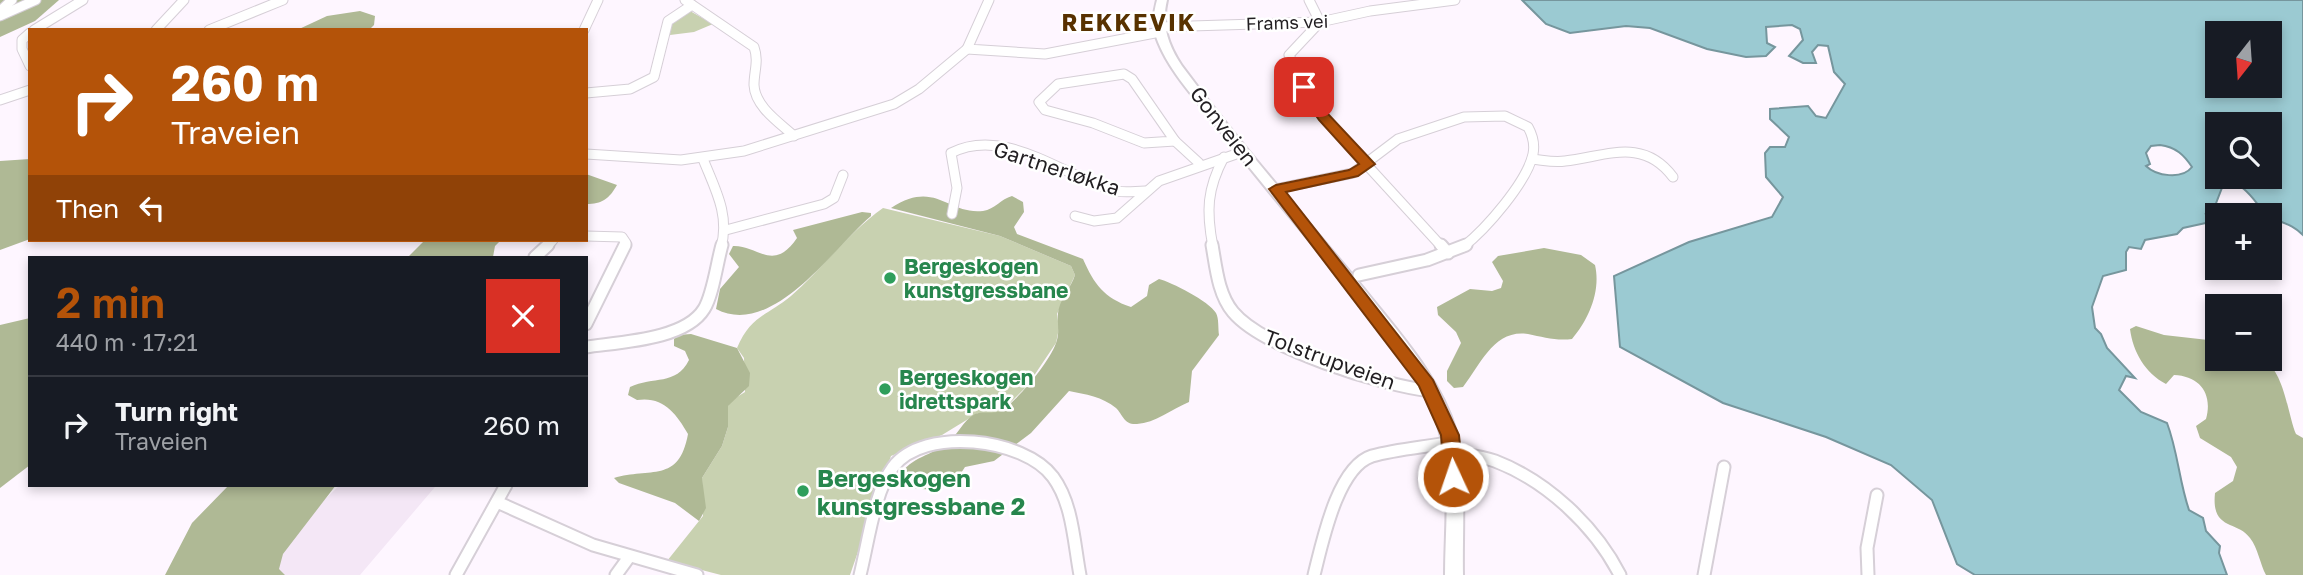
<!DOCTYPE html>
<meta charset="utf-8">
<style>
:root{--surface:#171b24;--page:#242831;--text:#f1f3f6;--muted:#9ea1a6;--line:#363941;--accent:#b45309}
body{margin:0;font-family:"Golos Text",sans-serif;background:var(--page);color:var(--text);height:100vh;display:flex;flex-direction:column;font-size:26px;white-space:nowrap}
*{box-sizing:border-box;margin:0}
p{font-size:23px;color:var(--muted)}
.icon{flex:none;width:38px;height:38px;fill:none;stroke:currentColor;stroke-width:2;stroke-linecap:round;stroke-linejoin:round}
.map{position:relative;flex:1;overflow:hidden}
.drawer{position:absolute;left:28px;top:256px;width:560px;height:231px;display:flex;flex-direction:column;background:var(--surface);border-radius:0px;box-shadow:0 4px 10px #0003}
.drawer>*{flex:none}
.guide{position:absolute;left:28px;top:28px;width:560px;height:214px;border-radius:0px;box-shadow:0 4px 10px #0003;background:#b45309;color:#fff;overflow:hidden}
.needle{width:46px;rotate:197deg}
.controls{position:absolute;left:2205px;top:21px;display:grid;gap:14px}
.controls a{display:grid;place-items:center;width:77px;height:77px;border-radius:0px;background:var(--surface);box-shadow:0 4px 10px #0003;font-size:35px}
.pin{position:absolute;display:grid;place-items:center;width:60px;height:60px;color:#fff;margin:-30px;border-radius:14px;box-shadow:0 4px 10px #0006}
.me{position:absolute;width:77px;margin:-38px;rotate:357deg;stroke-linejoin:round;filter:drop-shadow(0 0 5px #0008)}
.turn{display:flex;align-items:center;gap:24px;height:147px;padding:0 28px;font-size:32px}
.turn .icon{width:91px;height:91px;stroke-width:2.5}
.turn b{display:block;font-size:49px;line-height:60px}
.then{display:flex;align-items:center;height:66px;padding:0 28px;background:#0003;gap:14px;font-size:26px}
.round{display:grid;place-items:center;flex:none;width:74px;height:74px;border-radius:0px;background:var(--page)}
.overview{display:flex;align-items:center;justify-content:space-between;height:119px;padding:0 28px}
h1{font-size:42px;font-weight:600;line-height:52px;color:var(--accent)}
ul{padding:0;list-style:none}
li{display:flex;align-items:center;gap:21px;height:98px;padding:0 28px;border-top:2px solid var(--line)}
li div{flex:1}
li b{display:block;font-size:26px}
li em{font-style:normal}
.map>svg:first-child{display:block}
.built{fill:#f4e7f6}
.green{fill:#c8d1b0}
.forest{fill:#afb995}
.water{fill:#9bcad2;stroke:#76969d;stroke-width:2;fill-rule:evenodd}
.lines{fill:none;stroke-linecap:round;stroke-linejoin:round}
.minor-far1-casing{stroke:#d6cfd7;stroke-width:11}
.minor-casing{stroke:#d6cfd7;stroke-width:15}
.tertiary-casing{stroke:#d6cfd7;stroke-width:4}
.minor-far1{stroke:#fff;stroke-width:9}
.minor{stroke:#fff;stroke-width:11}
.tertiary{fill:#fff;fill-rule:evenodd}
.route{fill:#b45309;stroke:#753606;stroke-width:2}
.leisure-dot{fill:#2e9e5b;stroke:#fff;stroke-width:2.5}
.labels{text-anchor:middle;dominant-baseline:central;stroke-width:5;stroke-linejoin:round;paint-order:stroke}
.far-street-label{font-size:18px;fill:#211e21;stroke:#fff}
.street-label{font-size:21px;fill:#211e21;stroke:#fff}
.leisure-label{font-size:21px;font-weight:bold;fill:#27864d;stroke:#fff;text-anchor:start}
.far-district-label{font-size:23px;font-weight:bold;letter-spacing:2px;fill:#583200;stroke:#fff}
.near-leisure-label{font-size:24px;font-weight:bold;fill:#27864d;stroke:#fff;text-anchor:start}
</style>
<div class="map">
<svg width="2303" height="575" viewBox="0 0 2303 575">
<rect width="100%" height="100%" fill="#fef6ff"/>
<polygon class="built" points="340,485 435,487 360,575 245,575"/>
<g class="green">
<path d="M690,11L713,24L694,32L670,35C670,20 677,17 690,11Z"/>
<path d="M883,208L1000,236L1071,266L1075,275L1057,314L1059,328L1056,343L1027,386L1005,408L996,413H978L942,435L891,456L850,575H721L667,561L703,516L702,478L722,446L728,427L727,407L732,400L745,392L744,358L737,348C751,315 767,316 791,296C823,268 848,233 883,208Z"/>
</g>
<g class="forest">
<polygon points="0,0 59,0 35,21 0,37"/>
<polygon points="360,11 375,16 374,25 369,30 297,30 327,16"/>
<polygon points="30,159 30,239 0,250 0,161"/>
<path d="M586,174L617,185C609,199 602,204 586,204Z"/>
<path d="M1012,196L1023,202L1024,212L1014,227L1017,234L1083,259C1094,284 1104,298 1131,307L1147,296L1149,285L1159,279C1171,282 1209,301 1216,313C1219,318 1218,329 1219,335L1192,371L1189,402C1172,409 1155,423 1137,424C1124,425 1123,415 1116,408C1103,397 1085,394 1069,391L1031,433L994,461L965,467C945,499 927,488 893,486C908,457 921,460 945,445C957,437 963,420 975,414C985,410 995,416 1005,408C1021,396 1052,359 1057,340C1060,329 1056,319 1059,308C1062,297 1071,287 1075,275L1071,266L1000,236L891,208C936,179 947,215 983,211C995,209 1001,199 1012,196Z"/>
<path d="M862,212L871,213V216C834,247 773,339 716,309L720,289L739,267L729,254L733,246C758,245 773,273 797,238L793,230Z"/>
<polygon points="425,240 501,240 495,246 493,257 408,257"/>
<path d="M1544,248L1581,255L1595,265C1601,291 1589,319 1572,339C1556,341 1543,337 1528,334C1494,329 1481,364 1463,387L1454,388L1447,381V371L1461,343L1456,332L1438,315L1437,307L1470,289L1492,291L1501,288L1503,281L1492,262L1498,256Z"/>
<polygon points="30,318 30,465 0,488 0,325"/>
<path d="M2136,326L2164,335L2217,341V359C2230,359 2250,355 2262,360C2284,368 2288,416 2296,434L2303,438V575H2266C2260,564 2258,548 2250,538C2237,520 2211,531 2215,493L2233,481L2237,467L2231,457L2200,438L2196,426L2206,419C2213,394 2200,376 2174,375L2166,384C2145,373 2133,352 2130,329Z"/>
<path d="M691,334L737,348L750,373L749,386L728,406V427L722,446L702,478L706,508L699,521L675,503L619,483L614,478C650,467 679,484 688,434C676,413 663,396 637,400L628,395L630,387C653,376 676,386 689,360L685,351L674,346V339L678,335Z"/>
<polygon points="229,485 336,485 283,554 279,569 285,575 165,575 192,523"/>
</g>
<path class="water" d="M1522,0H2303V235C2293,225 2286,224 2274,219C2258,213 2252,185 2225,180L2213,211L2206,214L2215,221L2183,228L2177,234L2145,240L2141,249L2129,247L2126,252V270L2103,276L2092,307L2095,328L2101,334L2107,348L2135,378L2126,376L2119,390L2141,412L2167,423C2178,452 2179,481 2189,510L2203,518L2206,531L2220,546L2219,553L2227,575H1975L1957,564L1932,500L1891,465L1826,437L1723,403L1620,347L1614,276L1689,242L1772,217L1783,197L1766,177L1765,153L1770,147H1785L1789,137L1770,119V109L1808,106L1816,116L1826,118L1845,84L1834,72L1828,46L1818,45L1812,52L1816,63H1803L1789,56L1803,40L1800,29L1792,25L1766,27L1767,43L1775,47L1766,56L1746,57L1707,49L1650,28L1626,26L1570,33L1546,24ZM2217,33H2270V86H2217ZM2217,124H2270V177H2217ZM2160,145C2176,147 2184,155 2192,167C2182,180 2156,176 2146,166L2150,164L2146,153L2151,146Z"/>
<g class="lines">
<g class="minor-far1-casing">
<g id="minor-far1">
<path d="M685,0L754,47C759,61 754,71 754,85C755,107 780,123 794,136"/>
<polyline points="989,0 967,49 1045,54 1160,32"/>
<polyline points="1309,0 1320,22 1289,55 1307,95 1323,117 1442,247"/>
<polyline points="0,11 12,0"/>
<polyline points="0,16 36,0"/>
<polyline points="1159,27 1320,22 1370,11 1455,0"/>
<polyline points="34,30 83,0"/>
<polyline points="156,30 184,0"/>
<polyline points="209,30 283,0"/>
<polyline points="584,30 598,0"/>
<polyline points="30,33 22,40 22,49 30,66"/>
<polygon points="1124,74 1132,79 1175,141 1144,143 1093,123 1045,110 1039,102 1058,84"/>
<polyline points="586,93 630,89 654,77 668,21 692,5"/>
<polyline points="0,100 30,90"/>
<polyline points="1175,141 1199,163"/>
<polyline points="586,154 681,160 744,151 894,104 919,89 967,49"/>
<path d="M703,159C715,189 730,215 721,247"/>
<path d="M1532,159C1543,160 1554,163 1565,161C1607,156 1643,137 1673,177"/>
<path d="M1276,189L1353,173L1398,139L1464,117L1505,116L1528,127C1533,136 1535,144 1533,154C1527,182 1486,229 1463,247"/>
<path d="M952,214L957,188L951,153C1006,125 1065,178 1117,191C1126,193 1136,191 1145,191"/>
<polyline points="1075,216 1094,221 1117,218 1159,181 1242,152"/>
<polyline points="726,230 824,204 834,198 843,175"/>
<polyline points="586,236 622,237 626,243 624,247"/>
<polyline points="546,247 553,240"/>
<path d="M1213,247C1206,211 1207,189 1224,157"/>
</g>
</g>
<g class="minor-casing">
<g id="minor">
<path d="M1212,245C1216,267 1218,294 1233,312C1263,348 1383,386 1431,391"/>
<polyline points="1441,245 1448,253"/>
<polyline points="535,257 548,245"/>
<polyline points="1359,275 1427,260 1466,245"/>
<polyline points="586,324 625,245"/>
<path d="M586,347C619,342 685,340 704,309C713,295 717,262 722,245"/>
<path d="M1453,453C1467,455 1482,456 1495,461C1547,481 1595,526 1620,575"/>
<polyline points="497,502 593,545 697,575"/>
<polyline points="456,575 506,485"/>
<polyline points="616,575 629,557"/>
<path d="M860,575C868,544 874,492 893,467C924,426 1024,438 1053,477C1073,504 1074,544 1080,575"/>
<path d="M1314,575C1322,544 1337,467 1372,456C1397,449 1426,447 1452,442"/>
<polyline points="1704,575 1724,467"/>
<polyline points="1868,575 1867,548 1877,495"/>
</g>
</g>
<g class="tertiary-casing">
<path id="tertiary" d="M1157,0H1167C1161,25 1168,45 1182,66C1239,143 1303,215 1364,289C1398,332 1440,377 1456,431C1467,470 1462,533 1463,575H1445C1445,522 1454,456 1431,407C1413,368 1385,336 1359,302C1312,242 1262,185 1215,124C1195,98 1170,72 1158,42C1152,28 1153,14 1157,0Z"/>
</g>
<use href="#minor-far1" class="minor-far1"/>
<use href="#minor" class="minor"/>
<use href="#tertiary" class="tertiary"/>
</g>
<polygon class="route" points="1299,84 1308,84 1328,114 1375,164 1358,176 1286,192 1433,380 1459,435 1463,477 1460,482 1447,482 1444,477 1441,435 1419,386 1269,189 1276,185 1349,170 1359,164 1319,120 1297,87"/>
<g class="leisure-dot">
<circle cx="890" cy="278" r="7"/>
<circle cx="885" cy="389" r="7"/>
<circle cx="803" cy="491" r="7"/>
</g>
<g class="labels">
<g class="far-street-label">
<text transform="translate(1287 22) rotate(-2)">Frams vei</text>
</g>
<g class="street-label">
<text transform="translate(1224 126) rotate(52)">Gonveien</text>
<text transform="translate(1057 168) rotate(18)">Gartnerløkka</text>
<text transform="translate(1330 359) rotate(20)">Tolstrupveien</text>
</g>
<g class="leisure-label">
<text x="904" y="266">Bergeskogen<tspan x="904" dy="24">kunstgressbane</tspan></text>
<text x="899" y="377">Bergeskogen<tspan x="899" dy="24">idrettspark</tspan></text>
</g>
<g class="far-district-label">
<text x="1129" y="22">REKKEVIK</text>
</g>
<g class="near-leisure-label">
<text x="817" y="477">Bergeskogen<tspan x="817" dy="28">kunstgressbane 2</tspan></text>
</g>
</g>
</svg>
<div class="controls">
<a><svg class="needle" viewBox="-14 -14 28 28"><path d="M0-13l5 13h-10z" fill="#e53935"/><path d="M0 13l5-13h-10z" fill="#9ea1a6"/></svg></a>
<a><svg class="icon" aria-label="search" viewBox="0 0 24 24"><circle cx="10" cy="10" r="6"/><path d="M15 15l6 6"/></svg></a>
<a>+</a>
<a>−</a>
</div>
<div class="pin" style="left:1304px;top:87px;background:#d93025"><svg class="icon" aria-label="arrive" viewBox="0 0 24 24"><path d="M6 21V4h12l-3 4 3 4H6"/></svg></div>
<svg class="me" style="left:1453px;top:477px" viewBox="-20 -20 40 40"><circle r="17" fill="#b45309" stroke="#fff" stroke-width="3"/><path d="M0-11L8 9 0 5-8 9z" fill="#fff"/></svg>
<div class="guide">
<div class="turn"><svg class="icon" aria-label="right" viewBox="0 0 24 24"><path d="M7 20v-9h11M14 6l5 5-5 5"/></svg><div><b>260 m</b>Traveien</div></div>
<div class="then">Then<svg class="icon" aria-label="left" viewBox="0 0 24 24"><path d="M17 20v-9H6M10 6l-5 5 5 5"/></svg></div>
</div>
<section class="drawer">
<div class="overview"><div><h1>2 min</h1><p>440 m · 17:21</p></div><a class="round" style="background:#d93025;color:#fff"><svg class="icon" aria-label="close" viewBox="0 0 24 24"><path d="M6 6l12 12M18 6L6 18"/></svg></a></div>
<ul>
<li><svg class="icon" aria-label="right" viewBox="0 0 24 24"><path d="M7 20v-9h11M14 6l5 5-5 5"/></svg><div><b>Turn right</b><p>Traveien</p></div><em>260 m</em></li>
</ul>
</section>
</div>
